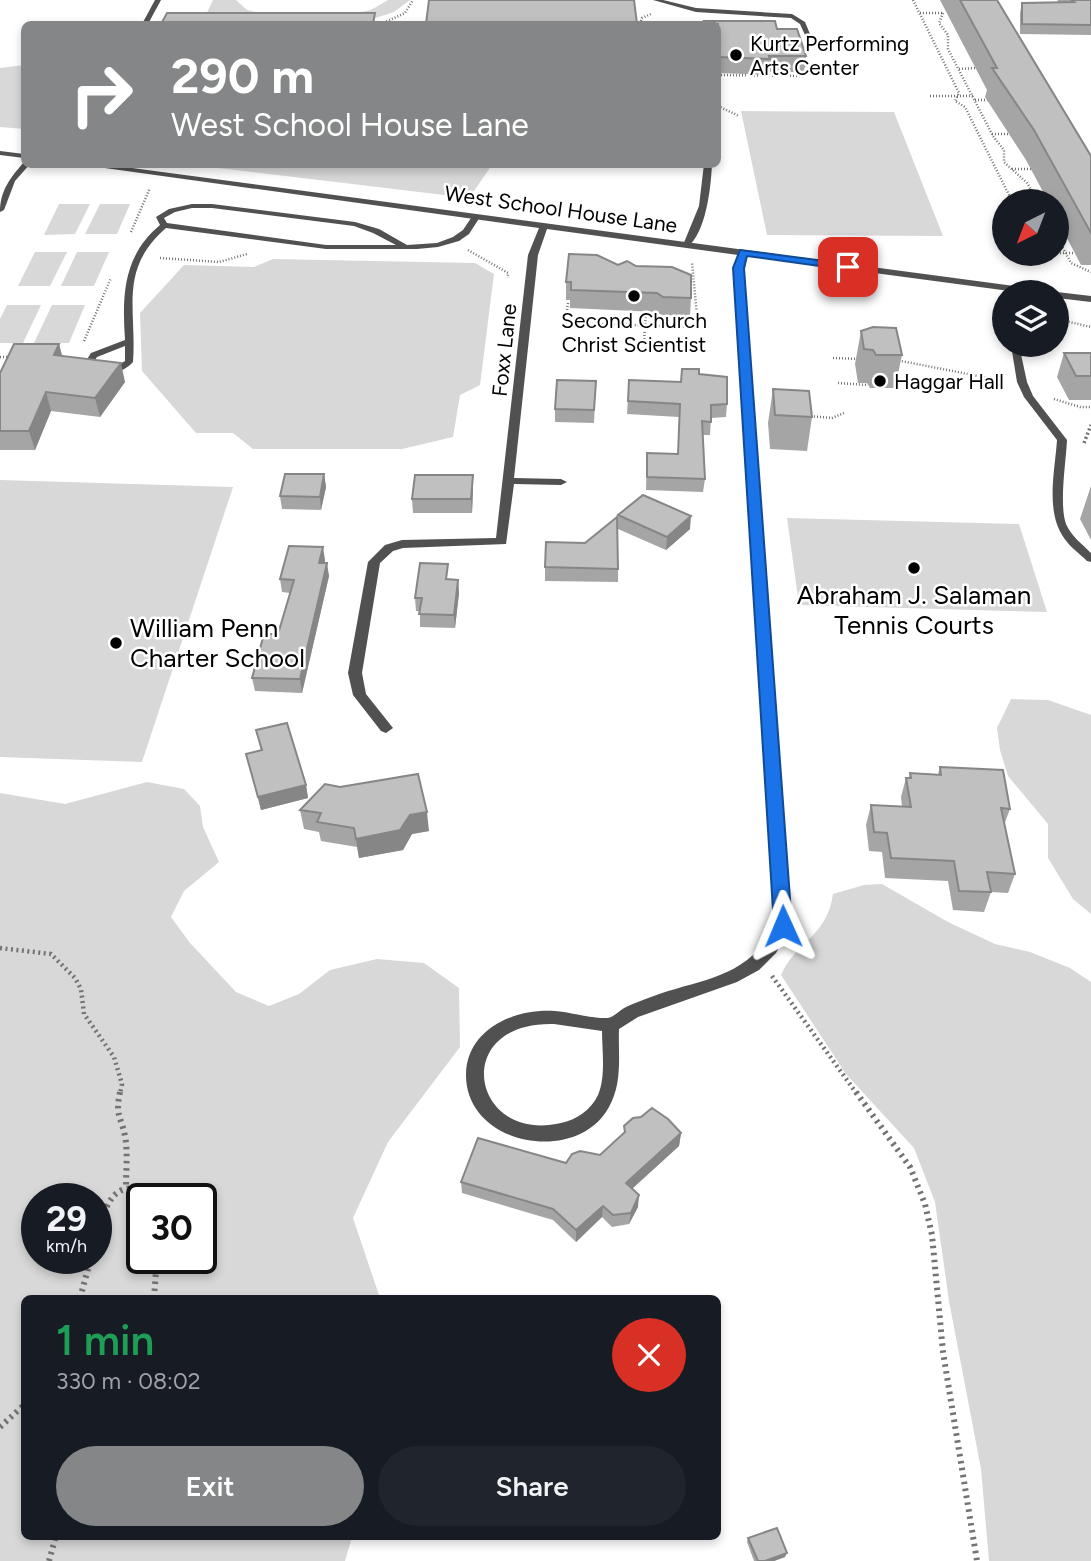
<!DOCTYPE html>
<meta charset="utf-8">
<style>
:root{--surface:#171b24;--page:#20242c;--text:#f1f3f6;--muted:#9ea1a6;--accent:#858687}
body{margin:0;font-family:Figtree,sans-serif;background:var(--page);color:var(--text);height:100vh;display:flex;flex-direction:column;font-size:26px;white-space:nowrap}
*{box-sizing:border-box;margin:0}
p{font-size:23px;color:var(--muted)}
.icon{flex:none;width:38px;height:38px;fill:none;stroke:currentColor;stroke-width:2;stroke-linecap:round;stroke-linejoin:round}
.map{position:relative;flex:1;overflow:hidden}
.drawer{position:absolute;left:21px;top:1295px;width:700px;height:245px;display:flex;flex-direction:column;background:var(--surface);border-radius:10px;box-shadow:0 4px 10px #0003}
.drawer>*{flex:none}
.banner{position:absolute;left:21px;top:21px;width:700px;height:147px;border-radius:10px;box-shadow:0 4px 10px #0003;background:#858687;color:#fff;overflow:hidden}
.needle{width:46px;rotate:222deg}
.fabs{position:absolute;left:992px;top:189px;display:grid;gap:14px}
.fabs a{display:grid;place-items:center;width:77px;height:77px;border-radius:50%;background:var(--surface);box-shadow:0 4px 10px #0003;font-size:35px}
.speed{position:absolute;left:21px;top:1183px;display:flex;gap:14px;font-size:35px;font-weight:700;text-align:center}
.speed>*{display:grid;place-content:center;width:91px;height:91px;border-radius:50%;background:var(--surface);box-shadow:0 4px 10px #0003;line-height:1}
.speed small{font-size:18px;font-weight:400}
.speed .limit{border:4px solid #111;border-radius:10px;background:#fff;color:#111}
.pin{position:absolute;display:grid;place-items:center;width:60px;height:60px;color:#fff;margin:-30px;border-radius:14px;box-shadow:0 4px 10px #0006}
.me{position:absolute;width:77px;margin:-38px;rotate:359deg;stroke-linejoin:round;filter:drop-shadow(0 0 5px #0008)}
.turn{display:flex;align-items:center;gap:24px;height:147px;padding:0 35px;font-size:32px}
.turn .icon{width:91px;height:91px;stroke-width:2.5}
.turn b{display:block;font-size:49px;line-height:60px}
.round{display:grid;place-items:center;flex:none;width:74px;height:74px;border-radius:37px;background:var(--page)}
.summary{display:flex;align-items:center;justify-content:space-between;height:119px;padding:0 35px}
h1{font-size:42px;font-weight:600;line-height:52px;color:#1e9e55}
.primary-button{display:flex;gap:14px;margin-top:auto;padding:14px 35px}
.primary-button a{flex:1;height:80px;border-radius:42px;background:var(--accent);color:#fff;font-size:28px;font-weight:600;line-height:80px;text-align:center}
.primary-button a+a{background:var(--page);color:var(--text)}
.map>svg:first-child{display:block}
.green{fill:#d8d8d8;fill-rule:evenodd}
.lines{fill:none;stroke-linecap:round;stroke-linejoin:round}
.path-far3{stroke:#737373;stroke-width:2.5;stroke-dasharray:1 2;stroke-linecap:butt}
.path-far2{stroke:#737373;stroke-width:3.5;stroke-dasharray:2 2.5;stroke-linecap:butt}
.path-far1{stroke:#737373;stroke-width:4.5;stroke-dasharray:2 3.5;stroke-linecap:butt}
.path{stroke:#737373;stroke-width:6;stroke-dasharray:2.5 4.5;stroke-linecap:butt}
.lane{fill:#515151;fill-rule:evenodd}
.street{fill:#515151;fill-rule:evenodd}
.wall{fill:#a5a5a5}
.shaded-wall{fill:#868686}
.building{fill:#c0c0c0;stroke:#868686;stroke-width:2}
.route{fill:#1a73e8;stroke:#114b97;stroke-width:2}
.poi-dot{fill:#000;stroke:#fff;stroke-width:2.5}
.labels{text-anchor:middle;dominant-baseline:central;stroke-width:5;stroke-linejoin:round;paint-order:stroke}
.far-poi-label{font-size:21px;fill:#000;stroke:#fff;text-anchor:start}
.far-street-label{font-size:21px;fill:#000;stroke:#fff}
.poi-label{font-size:26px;fill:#000;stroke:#fff}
</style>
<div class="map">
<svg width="1091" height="1561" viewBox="0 0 1091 1561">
<rect width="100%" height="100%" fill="#fff"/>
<g class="green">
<polygon points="213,0 236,0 247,10 269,15 344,15 371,10 388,0 410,0 394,12 372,19 205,17"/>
<polygon points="24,65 24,129 0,127 0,68"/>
<polygon points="741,111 894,112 943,236 767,235"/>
<polygon points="193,165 492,165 469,198"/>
<polygon points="59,204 90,204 75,234 44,235"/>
<polygon points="100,204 130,204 117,234 85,234"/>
<polygon points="35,252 67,252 50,286 18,286"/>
<polygon points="77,252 109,252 94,286 61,286"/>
<polygon points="273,259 475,263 494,274 480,385 460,395 453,437 402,449 253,449 233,433 196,433 142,371 140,313 184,265 254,267"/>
<polygon points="7,305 41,305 23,343 0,343 0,319"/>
<polygon points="52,305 85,305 69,343 34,343"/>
<polygon points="0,480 233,487 142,762 0,757"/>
<polygon points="787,518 1019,524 1047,612 799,605"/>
<polygon points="1011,699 1048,700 1091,715 1091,914 1073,899 1048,858 1048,824 1008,776 1000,750 997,728"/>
<path d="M147,782L184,789L200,806L203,827L219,862L184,891L171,917L190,943L236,992L269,1006L299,994L330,970L377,959L424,963L459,988L460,1047L388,1142L353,1218L380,1298H24V1536L352,1537L345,1561H0V793L65,804ZM37,1199H96V1258H37ZM142,1199H201V1258H142Z"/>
<path d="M882,884L948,922L995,944L1030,952L1070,968L1091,982V1561H989L981,1469L949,1301L935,1202L914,1148L846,1074L781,975C796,941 827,937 833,894L864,885Z"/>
</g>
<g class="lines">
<g class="path-far3">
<polyline points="913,0 959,93 955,101 965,107 1012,201"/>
<polyline points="920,13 944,13"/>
<polyline points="943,13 939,23 948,35 948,49 993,136 1004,150 1004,162 1027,183 1038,201"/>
<polyline points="381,24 405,13 413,0"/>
<polyline points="640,24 642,18 651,14"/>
<polyline points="959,69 977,68"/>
<polyline points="718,75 802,76 807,73 803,60"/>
<polyline points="930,96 973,96"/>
<polyline points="975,100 993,100"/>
<polyline points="718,106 739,116"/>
<polyline points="992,134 1012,134"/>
<polyline points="1012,169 1031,169"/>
<polyline points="131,232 150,188"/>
<polyline points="1057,237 1071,263 1091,272"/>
<polyline points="468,250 508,273 508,278"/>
<polyline points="1057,253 1075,253"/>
<polyline points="160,258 219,262 247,254"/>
<polyline points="568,303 565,323 698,327 692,262"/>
<polyline points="1057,319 1091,327"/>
<polyline points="84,341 111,278"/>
<polyline points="644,342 646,312"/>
<polyline points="0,357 13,357"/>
<polyline points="833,358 861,359"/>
<polyline points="896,360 1004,381"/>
<polyline points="838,383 867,385"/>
<polyline points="1054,399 1080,407 1091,407"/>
<polyline points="808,416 832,418 844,413"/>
</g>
<polyline class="path-far2" points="1084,443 1091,425"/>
<g class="path-far1">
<polyline points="0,948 51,954 75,978 81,989 84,1014 114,1057 122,1084 120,1094"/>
<polyline points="772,976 857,1094"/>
</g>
<g class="path">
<path d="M120,1092C115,1116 121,1116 125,1136C128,1152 126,1171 126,1187"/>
<polyline points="856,1092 910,1167 925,1204 932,1235 943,1352 977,1561"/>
<path d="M96,1240C105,1208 111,1176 151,1193L152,1199"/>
<polyline points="80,1298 91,1258"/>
<polyline points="154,1298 157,1258"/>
<polyline points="0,1427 24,1405"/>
<polyline points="49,1561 56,1536"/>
</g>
<g class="lane">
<polygon points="155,0 161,0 148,24 142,24"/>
<polygon points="653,0 663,0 696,8 792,14 805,22 810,34 805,35 800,24 791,18 696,12"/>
<path d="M24,162V164H30L15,181L4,210L0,212C0,191 10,178 24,162Z"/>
<path d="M704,164H712C711,187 706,234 687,247L683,245L699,206Z"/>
<path d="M192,204H212L355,222L379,229L407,245L437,243L453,237L463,230L473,215L480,217L469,234L459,241L438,247L417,249H326L166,228C118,270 137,309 133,362C120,376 98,378 84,364L91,353L125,340C122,295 123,256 160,225L156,217L169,209ZM192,208H212L354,226L373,233L396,245H326L167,223L164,218L175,212ZM125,346V361C114,369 104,371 93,363L97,357Z"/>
<path d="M1011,345H1019L1027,382L1033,396L1067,440C1066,462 1059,504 1066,524C1071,536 1082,544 1091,553V562L1087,561C1080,554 1070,547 1064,538C1045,511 1055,471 1057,440L1024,397L1017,382Z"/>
</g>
<g class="street">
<polygon points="0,151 24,154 24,158 0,155"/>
<path d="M76,164H102L1036,289L1041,292H1017L747,256L744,275L791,926L776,953L759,970L737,982L638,1017L619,1029C618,1055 623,1082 609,1107C577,1166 465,1146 466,1074C467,1029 515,1008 555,1011C570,1012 593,1019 608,1018C614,1017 620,1010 626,1007C634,1003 643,1000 651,997C702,978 746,980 775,926L734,275L738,255L547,229L538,255L514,478L561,479L567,482L561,485L514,484L506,544L403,548L393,551L380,563L362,673L366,694L393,728L386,733L381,731L353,695L348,673L368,562L385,545L402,540L496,538L528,255L539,228ZM554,1024L602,1031C602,1051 606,1076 598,1095C591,1110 576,1120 561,1123C471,1144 449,1021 554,1024Z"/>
<polygon points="1057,292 1091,296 1091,302 1057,298"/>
</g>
</g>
<g class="wall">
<polygon points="940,0 997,0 1091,156 1091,265 1081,265 1057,219 1057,201 1048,201 1026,160 985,97 987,90"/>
<polygon points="1057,0 1091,0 1091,35 1020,34 1020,13 1022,3 1060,3"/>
<polygon points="704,21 777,29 806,56 804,72 768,72 768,75 718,73 718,24 704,24"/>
<polygon points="618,265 691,298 690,316 662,315 656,312 570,308 570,300 566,300 566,282"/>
<polygon points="861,331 902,355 895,388 870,388 867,383 858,383 855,364"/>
<polygon points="59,344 62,356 125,382 100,417 51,411 35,450 0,450 0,373"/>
<polygon points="1064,353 1091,353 1091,400 1069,400 1057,377"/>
<polygon points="699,374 727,404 726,417 711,418 710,435 702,435 705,479 703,492 646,490 647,453 678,454 679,417 627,414 629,380 681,382"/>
<polygon points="596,381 594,423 555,422 555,409"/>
<polygon points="773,389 812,417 807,451 770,449 768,423"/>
<polygon points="324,474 326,487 321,510 282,509 280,496"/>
<polygon points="473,475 473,488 472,513 413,513 412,499"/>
<polygon points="1091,486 1091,540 1080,519"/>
<polygon points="618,515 690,529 666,550 618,529"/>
<polygon points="325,560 325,563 329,576 302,693 255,691 252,678 278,634 290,593 282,592 280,579"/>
<polygon points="545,567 618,569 618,582 545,581"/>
<polygon points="449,579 458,580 459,593 455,628 420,627 420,611 416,611 415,598"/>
<polygon points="256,730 306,785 308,798 261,810 246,754 261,751"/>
<polygon points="940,767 1010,809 1004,825 1015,874 1008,893 991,892 984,912 953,910 948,881 885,878 882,852 869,851 866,825 871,805 902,807 901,797 906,778 909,778 910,773 938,774"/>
<polygon points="300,810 429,831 412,834 403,850 359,858 357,847 321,841 319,832 304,829"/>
<polygon points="624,1126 681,1133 679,1146 632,1189 638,1207 629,1224 612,1227 602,1217 576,1242 553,1220 462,1193 461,1182 566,1163 600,1155 624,1133"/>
<polygon points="748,1538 785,1557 774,1561 754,1561 747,1542"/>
</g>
<g class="shaded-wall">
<polygon points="59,344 64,363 54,355"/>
<polygon points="121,363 125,382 100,417 95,398"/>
<polygon points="46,392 51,411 35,450 29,431"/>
<polygon points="324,474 326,487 321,510 320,497"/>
<polygon points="473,475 473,488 472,513 471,499"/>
<polygon points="691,516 690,529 666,550 667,537"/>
<polygon points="323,547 325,560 321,576 319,563"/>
<polygon points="327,563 329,576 302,693 300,679"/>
<polygon points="458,580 459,593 455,628 454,615"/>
<polygon points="306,785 308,798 261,810 258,797"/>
<polygon points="427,812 429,831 412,834 403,850 359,858 356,839 410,815"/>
<polygon points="681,1133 679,1146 625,1195 626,1183"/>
<polygon points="639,1195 638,1207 629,1224 631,1213"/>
<polygon points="603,1206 602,1217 576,1242 576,1230"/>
<polygon points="787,1553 785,1557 774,1561 765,1561"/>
</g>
<g class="building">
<polygon points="429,0 634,0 637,24 426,24"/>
<polygon points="960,0 997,0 1091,156 1091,233 1034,130 992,68 997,68"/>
<polygon points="1071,0 1091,0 1091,25 1022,24 1022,3 1074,2"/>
<polygon points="167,13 375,13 373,24 151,24 161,24"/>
<polygon points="704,21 775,21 777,29 797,29 806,56 769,56 770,59 718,57 718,24 705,24"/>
<polygon points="569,254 597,255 618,265 627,261 636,266 672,267 691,275 691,298 663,297 657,293 571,290 571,282 566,282"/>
<polygon points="873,327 896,328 902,355 876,355 873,350 864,349 861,331"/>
<polygon points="14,344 59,344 54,355 121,363 95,398 46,392 29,431 0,431 0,373"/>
<polygon points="1064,353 1091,353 1091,376 1076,376"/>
<polygon points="682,369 699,369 699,374 727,377 727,404 711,405 711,422 702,421 705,479 647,477 647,453 678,454 680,404 628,401 629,380 681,382"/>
<polygon points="557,380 596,381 594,410 555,409"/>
<polygon points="773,389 809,391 812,417 775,415"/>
<polygon points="285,474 324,474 320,497 280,496"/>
<polygon points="415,475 473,475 471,499 412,499"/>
<polygon points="643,495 691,516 667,537 618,515"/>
<polygon points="617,517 618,569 545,567 546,542 585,543"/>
<polygon points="289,546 323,547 319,563 327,563 300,679 252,678 264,634 278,634 294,580 280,579"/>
<polygon points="420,563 448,564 446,579 458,580 454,615 419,614 422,598 415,598"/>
<polygon points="287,723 306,785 258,797 246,754 262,750 256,730"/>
<polygon points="940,767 1003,770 1010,809 1001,808 1015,874 987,872 991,892 959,891 954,861 891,858 887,833 874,832 871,805 911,807 906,778 911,778 910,773 941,775"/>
<polygon points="418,774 427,812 410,815 400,830 356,839 354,828 317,822 321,813 300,810 325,784 340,787"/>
<polygon points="652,1108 668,1119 681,1133 626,1183 639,1195 631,1213 613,1215 603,1206 576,1230 553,1209 461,1182 478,1138 566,1163 572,1154 580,1151 600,1155 625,1132 624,1126 633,1118 641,1117"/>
<polygon points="777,1528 787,1553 765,1561 758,1561 748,1538"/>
</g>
<polygon class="route" points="740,250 848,264 853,267 848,270 747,256 744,268 792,926 789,931 777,931 774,926 733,268"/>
<g class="poi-dot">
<circle cx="736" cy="55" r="7"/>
<circle cx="634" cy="296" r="7"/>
<circle cx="880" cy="381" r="7"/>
<circle cx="914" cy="568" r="7"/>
<circle cx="116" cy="643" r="7"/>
</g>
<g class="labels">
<g class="far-poi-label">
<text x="750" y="43">Kurtz Performing<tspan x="750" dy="24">Arts Center</tspan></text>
<text x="634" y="320" text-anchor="middle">Second Church<tspan x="634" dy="24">Christ Scientist</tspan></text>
<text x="894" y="381">Haggar Hall</text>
</g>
<g class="far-street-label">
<text transform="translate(561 209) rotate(8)">West School House Lane</text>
<text transform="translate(504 350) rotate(-84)">Foxx Lane</text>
</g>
<g class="poi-label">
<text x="914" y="595">Abraham J. Salaman<tspan x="914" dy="30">Tennis Courts</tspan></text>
<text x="130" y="628" text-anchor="start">William Penn<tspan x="130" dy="30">Charter School</tspan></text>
</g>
</g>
</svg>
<div class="fabs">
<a><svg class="needle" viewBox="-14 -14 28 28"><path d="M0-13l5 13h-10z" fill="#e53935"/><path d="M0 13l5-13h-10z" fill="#9ea1a6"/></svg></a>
<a><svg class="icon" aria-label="layers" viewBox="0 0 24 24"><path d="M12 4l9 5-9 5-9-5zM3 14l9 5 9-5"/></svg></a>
</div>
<div class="speed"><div>29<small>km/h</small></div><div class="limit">30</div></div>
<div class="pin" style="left:848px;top:267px;background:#d93025"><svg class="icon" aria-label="arrive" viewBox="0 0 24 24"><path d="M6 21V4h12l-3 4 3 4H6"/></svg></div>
<svg class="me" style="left:783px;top:926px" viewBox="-20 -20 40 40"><path d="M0-17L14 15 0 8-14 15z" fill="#1a73e8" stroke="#fff" stroke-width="4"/></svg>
<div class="banner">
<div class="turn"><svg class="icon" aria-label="right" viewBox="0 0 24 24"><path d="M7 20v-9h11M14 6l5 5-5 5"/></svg><div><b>290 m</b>West School House Lane</div></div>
</div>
<section class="drawer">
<div class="summary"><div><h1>1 min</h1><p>330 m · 08:02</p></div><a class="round" style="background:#d93025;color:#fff"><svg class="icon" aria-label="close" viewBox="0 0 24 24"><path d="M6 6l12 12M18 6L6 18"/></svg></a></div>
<div class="primary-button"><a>Exit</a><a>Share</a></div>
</section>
</div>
